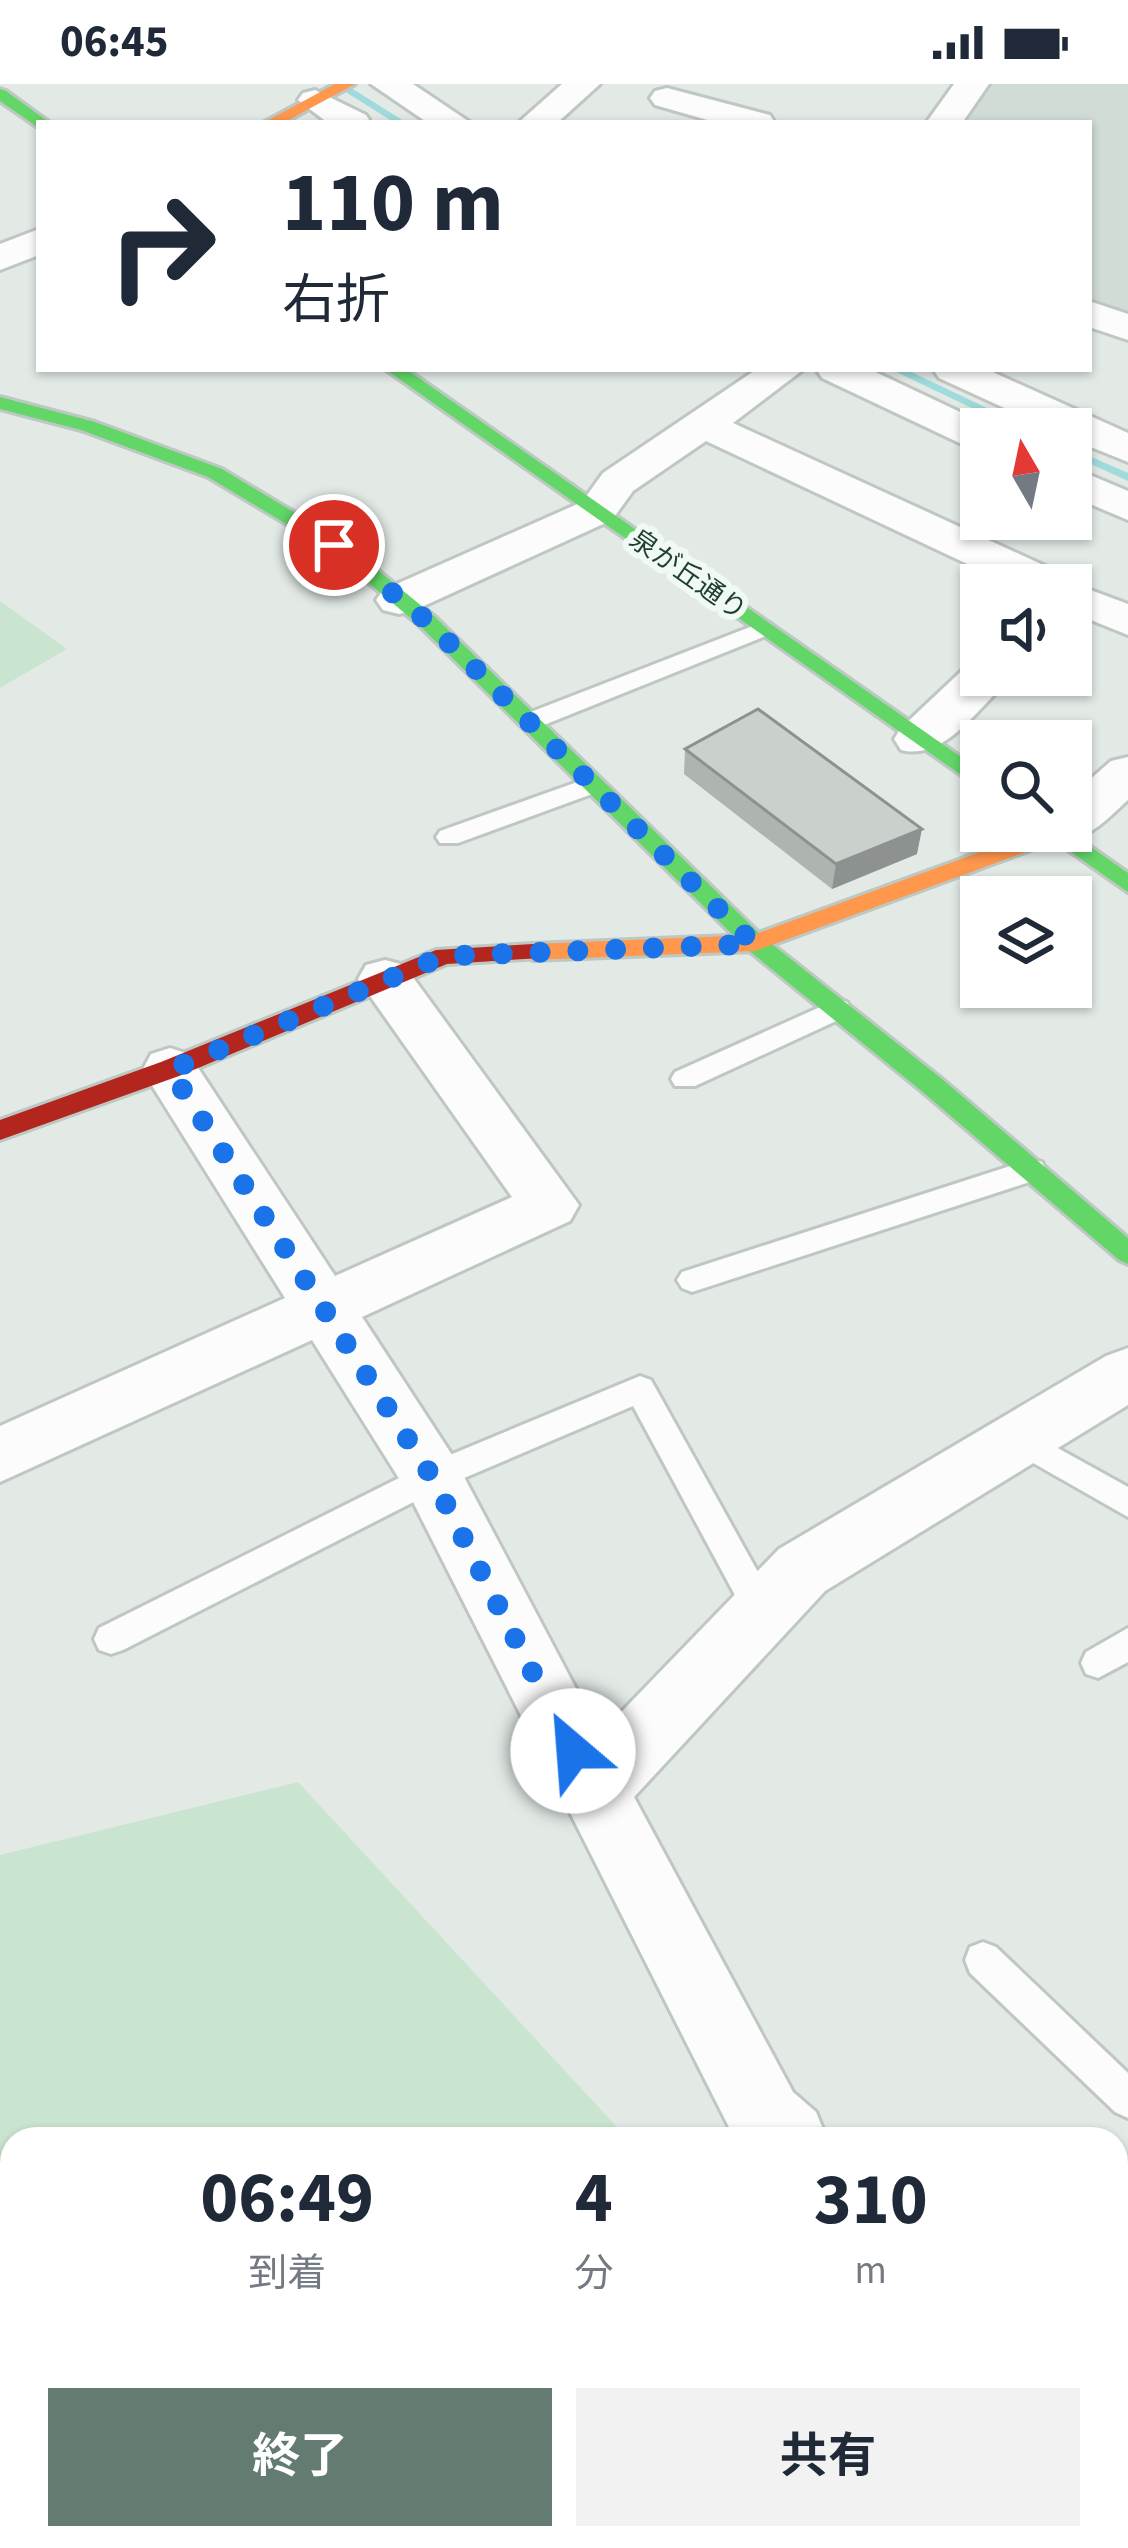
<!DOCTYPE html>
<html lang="ja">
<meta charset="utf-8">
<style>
:root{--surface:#fff;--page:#f2f2f3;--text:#1f2937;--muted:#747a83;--accent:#647b72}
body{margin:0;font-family:"Source Sans 3","Noto Sans JP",sans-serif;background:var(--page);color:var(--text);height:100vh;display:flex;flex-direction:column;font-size:45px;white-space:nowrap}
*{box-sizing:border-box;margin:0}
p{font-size:39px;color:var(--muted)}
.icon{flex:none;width:66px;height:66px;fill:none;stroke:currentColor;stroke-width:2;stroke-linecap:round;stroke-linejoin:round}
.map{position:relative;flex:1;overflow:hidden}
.side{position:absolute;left:0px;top:2043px;width:1128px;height:423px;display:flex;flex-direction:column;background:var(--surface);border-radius:36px 36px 0 0;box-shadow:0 3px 9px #0004}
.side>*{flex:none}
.hud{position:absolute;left:36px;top:36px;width:1056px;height:252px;border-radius:0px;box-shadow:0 3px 9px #0004;background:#fff;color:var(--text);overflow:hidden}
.needle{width:78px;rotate:351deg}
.controls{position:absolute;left:960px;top:324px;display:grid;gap:24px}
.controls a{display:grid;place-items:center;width:132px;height:132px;border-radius:0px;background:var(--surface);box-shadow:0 3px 9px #0004;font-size:60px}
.pin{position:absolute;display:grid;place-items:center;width:102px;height:102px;color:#fff;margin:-51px;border:6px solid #fff;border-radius:50%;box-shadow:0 3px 12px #0007}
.me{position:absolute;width:132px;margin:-66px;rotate:333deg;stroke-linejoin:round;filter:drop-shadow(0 0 9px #0008)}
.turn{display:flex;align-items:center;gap:42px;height:252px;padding:0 48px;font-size:54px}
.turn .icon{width:156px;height:156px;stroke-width:2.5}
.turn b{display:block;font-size:84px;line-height:102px}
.eta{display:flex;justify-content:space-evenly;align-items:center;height:204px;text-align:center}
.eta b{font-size:72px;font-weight:700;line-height:84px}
.primary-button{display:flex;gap:24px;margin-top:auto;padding:24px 48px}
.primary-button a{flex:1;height:138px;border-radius:0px;background:var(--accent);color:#fff;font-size:48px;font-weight:700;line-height:138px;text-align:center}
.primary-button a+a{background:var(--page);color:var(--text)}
.status{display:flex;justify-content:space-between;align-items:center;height:84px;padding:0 60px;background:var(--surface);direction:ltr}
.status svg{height:33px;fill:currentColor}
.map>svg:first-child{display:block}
.built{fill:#d0dcd5}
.green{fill:#cae5cf}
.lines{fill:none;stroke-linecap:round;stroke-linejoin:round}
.stream{fill:#9fdbdc;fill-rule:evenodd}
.lane-casing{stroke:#c0c7c3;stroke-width:6}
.street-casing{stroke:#c0c7c3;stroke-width:6}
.fast-casing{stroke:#bec8c3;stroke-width:6}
.slow-casing{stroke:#bec8c3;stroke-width:6}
.jam-casing{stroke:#bec8c3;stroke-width:6}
.lane{fill:#fbfcfb;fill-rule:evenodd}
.street{fill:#fbfcfb;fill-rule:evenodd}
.fast{fill:#63d668;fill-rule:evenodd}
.slow{fill:#ff974d;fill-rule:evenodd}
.jam{fill:#b3261e;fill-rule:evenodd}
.wall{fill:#aeb4b0}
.shaded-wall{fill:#8d9290}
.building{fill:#cad1cd;stroke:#8d9290;stroke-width:3}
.route{stroke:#1a73e8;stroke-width:21;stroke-dasharray:0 37.8}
.labels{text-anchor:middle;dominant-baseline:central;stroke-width:12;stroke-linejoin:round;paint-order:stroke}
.far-street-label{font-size:27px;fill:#1f3f33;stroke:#f1f9f4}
</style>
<div class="status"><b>06:45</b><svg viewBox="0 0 49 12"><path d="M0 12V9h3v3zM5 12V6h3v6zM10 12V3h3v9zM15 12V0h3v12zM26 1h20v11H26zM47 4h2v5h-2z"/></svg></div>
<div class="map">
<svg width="1128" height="2464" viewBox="0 0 1128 2464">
<rect width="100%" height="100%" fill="#e3eae6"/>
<polygon class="built" points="986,0 1128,0 1128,233 1089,218 1089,39 957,39"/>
<g class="green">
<polygon points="0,517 67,565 0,604"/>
<polygon points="298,1698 628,2055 12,2055 12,2454 1116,2454 1116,2295 1128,2296 1128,2464 0,2464 0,1771"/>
</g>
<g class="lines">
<g class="stream">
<polygon points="333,0 345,0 407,39 395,39"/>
<polygon points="890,285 905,285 1031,345 1016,345"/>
<polygon points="1071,364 1128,389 1128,397 1071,371"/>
</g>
<g class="lane-casing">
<g id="lane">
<polygon points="763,538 771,540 771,550 539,643 531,645 519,637 523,631"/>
<polygon points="594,692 606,700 603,706 458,759 440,759 436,753 440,747"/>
<polygon points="838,915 847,918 851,925 847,932 695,1002 675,1002 671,995 675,988"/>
<polygon points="1032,1075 1042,1078 1046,1086 1042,1094 692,1208 682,1204 677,1196 682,1188"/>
<polygon points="640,1292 651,1296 774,1517 779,1528 774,1539 762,1543 750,1539 633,1322 443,1403 123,1566 111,1570 99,1566 94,1555 99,1544 421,1383"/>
<polygon points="1018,1342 1128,1403 1128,1433 1007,1364 1002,1355 1007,1346"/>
<polygon points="1128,1544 1128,1578 1098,1594 1086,1590 1081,1579 1086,1568"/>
<polygon points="983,1858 996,1863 1128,1989 1128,2034 1115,2028 970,1889 965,1876 970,1863"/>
</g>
</g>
<g class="street-casing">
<g id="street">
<polygon points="371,0 413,0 471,39 428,39"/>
<polygon points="562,0 600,0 557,39 518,39"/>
<polygon points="954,0 989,0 962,39 926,39"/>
<polygon points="667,4 770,31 775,39 718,39 655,21 650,14 655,7"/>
<polygon points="315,6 366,31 371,39 328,39 298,16 303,9"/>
<polygon points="39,145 39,171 0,186 0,160"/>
<polygon points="1089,217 1128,230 1128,256 1089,243"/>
<polygon points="757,285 804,285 733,339 1065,491 1069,498 1128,520 1128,551 1071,528 1071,501 1012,501 706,357 633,407 612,436 415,526 399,530 383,526 376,516 383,506 582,418 603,389"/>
<polygon points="816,285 869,285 996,345 981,345 981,366 966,362 822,294"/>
<polygon points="933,285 986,285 1128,349 1128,378 1071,355 1071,345 1050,345 939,294"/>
<polygon points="1071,383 1128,407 1128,436 1071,412"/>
<path d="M981,577V591H1009L1003,602C975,628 943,677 901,666L894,655L901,644L969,580Z"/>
<path d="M1128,673V716C1104,737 1087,761 1053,751L1051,747H1071V712L1111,677Z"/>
<polygon points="385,876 404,881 579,1121 570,1137 362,1233 454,1374 600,1650 779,1465 1106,1272 1128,1264 1128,1321 825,1507 634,1713 793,2008 816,2028 827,2055 735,2055 410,1412 312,1256 0,1398 0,1342 285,1214 151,1000 143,985 151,970 170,964 189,970 335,1192 512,1113 358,895 366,881"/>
<polygon points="1128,2104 1128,2182 1116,2184 1116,2106"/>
</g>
</g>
<g class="fast-casing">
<g id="fast">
<polygon points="0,5 6,7 50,39 36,42 0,17"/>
<polygon points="385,285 406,285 981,687 981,705"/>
<polygon points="0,313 95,338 222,385 342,457 434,532 763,853 942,995 1128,1154 1128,1180 1119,1176 924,1009 747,865 420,542 328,465 208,393 81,346 0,325"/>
<polygon points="1041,747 1068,747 1128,789 1128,808"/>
</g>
</g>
<g class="slow-casing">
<g id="slow">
<polygon points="335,0 355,0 283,39 263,39"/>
<polygon points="1071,745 1072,747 1069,752 755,867 533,876 521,868 533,860 753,851 1038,747"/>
</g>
</g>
<g class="jam-casing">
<polygon id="jam" points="533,860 545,868 541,874 447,880 179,992 0,1056 0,1036 161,978 436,866"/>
</g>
<use href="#lane" class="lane"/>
<use href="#street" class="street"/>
<use href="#fast" class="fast"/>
<use href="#slow" class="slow"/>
<use href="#jam" class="jam"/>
</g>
<polygon class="wall" points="685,665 917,770 832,805 684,690"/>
<polygon class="shaded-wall" points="922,745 917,770 832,805 836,780"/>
<polygon class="building" points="758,625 922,745 836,780 685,665"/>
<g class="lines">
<polyline class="route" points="334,461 427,537 754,860 444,872 170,986 432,1393 573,1667"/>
</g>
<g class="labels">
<g class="far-street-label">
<text transform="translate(688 491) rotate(35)">泉が丘通り</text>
</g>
</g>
</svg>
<div class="controls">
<a><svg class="needle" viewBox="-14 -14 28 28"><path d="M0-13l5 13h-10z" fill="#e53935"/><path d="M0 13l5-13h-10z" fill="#747a83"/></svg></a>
<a><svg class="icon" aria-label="sound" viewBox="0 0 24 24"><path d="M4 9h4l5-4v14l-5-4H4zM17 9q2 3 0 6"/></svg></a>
<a><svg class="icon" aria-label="search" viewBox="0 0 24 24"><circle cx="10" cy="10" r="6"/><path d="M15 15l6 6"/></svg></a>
<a><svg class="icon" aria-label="layers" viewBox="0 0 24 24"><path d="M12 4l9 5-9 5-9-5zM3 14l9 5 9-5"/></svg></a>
</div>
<div class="pin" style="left:334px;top:461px;background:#d93025"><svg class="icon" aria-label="arrive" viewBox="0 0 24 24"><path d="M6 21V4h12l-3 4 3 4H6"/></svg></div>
<svg class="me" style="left:573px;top:1667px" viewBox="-20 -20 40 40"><circle r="19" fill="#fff"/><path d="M0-13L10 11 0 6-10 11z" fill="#1a73e8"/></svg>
<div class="hud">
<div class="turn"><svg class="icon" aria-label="right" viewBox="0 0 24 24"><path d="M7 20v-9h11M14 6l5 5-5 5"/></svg><div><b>110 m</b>右折</div></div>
</div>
<section class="side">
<div class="eta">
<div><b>06:49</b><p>到着</p></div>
<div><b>4</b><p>分</p></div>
<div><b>310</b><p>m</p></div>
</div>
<div class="primary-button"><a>終了</a><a>共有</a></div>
</section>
</div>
